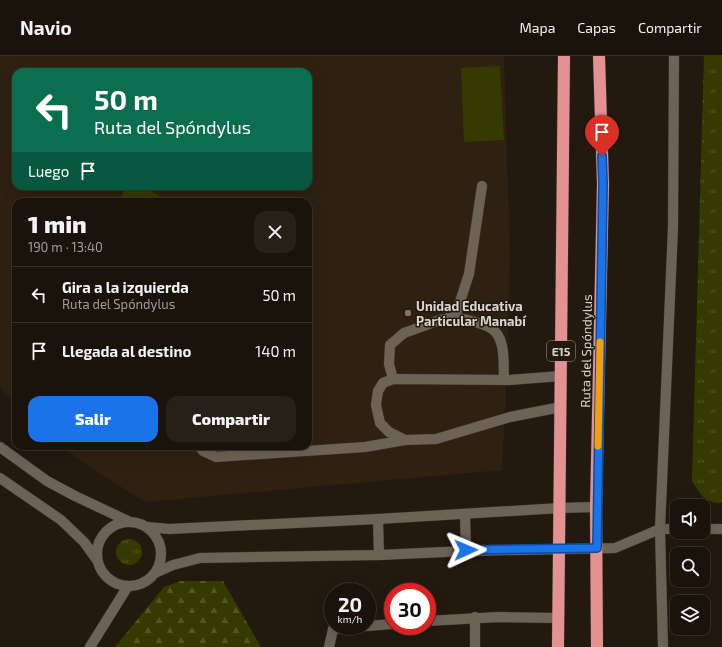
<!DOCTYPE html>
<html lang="es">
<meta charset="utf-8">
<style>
:root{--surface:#1a130b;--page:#272019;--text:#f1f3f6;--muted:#9f9e9d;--line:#38322c;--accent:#1a73e8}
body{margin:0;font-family:"Exo 2",sans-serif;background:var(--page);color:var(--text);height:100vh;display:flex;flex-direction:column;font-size:15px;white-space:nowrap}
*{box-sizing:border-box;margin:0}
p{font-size:13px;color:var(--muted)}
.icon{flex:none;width:22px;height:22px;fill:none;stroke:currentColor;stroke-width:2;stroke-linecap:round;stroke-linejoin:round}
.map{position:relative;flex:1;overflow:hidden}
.details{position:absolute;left:12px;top:142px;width:300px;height:252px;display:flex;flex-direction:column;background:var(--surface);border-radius:12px;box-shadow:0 4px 16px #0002,0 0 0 1px var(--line)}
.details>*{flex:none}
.top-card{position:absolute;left:12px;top:12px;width:300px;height:122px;border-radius:12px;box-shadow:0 4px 16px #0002,0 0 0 1px var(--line);background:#0b6e4f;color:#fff;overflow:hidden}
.tools{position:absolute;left:670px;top:443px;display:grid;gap:8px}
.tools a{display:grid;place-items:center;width:40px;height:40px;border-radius:8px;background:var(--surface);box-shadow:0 4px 16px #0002,0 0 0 1px var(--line);font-size:20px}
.speed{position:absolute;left:324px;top:527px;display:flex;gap:8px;font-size:20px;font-weight:700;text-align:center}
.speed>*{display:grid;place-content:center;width:52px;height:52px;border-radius:50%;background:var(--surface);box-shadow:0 4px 16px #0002,0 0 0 1px var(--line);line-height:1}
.speed small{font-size:10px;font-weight:400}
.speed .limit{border:6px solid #d22;background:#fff;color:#111}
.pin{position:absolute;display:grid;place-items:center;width:34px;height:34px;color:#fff;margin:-41px -17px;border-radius:50% 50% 50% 0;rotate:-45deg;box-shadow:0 0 4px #0007}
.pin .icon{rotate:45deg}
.me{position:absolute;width:44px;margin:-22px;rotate:89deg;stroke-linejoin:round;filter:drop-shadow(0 0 3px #0008)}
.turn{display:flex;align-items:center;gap:14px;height:84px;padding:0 16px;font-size:18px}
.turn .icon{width:52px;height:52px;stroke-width:2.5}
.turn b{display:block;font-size:28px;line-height:34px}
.then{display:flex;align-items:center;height:38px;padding:0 16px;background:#0003;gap:8px;font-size:15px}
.round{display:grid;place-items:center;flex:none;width:42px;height:42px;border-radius:12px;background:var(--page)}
.overview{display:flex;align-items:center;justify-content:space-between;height:68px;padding:0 16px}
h1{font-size:24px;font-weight:800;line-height:30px}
.action{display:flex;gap:8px;margin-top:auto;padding:8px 16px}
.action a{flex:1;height:46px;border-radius:12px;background:var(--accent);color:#fff;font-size:16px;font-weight:800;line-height:46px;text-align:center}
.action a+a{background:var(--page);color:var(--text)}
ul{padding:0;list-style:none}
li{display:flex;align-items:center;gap:12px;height:56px;padding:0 16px;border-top:1px solid var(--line)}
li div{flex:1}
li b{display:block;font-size:15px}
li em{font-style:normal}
header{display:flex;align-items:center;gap:24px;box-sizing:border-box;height:56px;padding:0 20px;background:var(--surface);border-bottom:1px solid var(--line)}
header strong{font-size:19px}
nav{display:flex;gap:22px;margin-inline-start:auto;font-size:14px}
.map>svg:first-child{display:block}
.built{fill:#2e2111;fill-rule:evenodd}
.grass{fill:url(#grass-tufts)}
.forest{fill:url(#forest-firs)}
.pitch{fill:#353b00}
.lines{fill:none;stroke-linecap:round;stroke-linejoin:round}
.minor-casing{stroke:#39332e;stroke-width:11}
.highway-casing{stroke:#39332e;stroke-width:13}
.minor{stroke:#6d6256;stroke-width:10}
.highway{stroke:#e49191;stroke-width:12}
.route-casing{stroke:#114b97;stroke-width:10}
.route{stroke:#1a73e8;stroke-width:7}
.slow{stroke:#f59e0b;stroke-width:7}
.education-dot{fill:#8d6e63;stroke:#22190f;stroke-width:1.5}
.labels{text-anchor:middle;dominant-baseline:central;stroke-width:3;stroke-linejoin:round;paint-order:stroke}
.shield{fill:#22190f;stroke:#a49d95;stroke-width:1}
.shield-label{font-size:12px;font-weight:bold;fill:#dbd5ce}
.poi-label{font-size:13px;font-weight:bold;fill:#dbd5ce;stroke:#22190f;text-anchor:start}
.street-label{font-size:13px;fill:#dbd5ce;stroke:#22190f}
</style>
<header>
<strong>Navio</strong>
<nav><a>Mapa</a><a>Capas</a><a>Compartir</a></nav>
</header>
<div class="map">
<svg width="722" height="591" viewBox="0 0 722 591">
<defs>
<pattern id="grass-tufts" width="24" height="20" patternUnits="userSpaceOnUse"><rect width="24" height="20" fill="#353b00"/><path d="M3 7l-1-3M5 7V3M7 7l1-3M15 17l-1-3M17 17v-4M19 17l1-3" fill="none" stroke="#525624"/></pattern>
<pattern id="forest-firs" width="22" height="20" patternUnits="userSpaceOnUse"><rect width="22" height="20" fill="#353b00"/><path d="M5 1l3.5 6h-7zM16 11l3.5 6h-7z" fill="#525624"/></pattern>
</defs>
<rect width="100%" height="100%" fill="#22190f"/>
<path class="built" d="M0,0H504L510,197L507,317L502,414L145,446L87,409L61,390H308V146H16V350L0,331ZM16,16H308V130H16Z"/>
<g class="grass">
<path d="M704,0H722V447C704,447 701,439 692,425Z"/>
<circle cx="129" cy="496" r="13"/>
</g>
<polygon class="forest" points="181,525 223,525 261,591 115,591 164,531"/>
<g class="pitch">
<polygon points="500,10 504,84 464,86 461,12"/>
<polygon points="127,130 141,130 170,146 118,146"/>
</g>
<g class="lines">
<g class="minor-casing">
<g id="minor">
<path d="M455,261C466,264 479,266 489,271C507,280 503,308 504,324"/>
<polyline points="393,323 389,308 390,289 404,277 440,264 455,261 469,218 482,130"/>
<polyline points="561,351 510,361 436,383 405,384 389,376 380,367 376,349 378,335 383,327 393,323 509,324 561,320"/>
<polyline points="199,390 203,395 216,401 365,391 405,384"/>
<polyline points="0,391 47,425 75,440 128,465"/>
<polyline points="0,422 61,464 84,486 97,504"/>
<polyline points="465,458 466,495"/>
<polyline points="378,463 379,499"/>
<circle cx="129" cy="498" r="32"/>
<polyline points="147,471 169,473 378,463 560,452 596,451"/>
<polyline points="703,473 722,473"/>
<polyline points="155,517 173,509 200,502 379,499 466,495 615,492 660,473 677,473"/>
<polyline points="475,561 475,591"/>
<polyline points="427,565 499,561 558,562"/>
<polyline points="367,570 393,568"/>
<polyline points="90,591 128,530"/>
<polyline points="329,591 333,573 366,570"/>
<polyline points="663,591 660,473 673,171 674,0"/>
</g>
</g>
<g class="highway-casing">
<g id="highway">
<polyline points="558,591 564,0"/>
<polyline points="597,591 596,451 603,128 599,0"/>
</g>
</g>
<use href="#minor" class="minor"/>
<use href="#highway" class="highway"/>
</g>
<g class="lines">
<g class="route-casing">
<polyline id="route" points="466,494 597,492 603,128 602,100"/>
</g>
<use href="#route" class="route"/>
<polyline class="slow" points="598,390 600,286"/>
</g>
<circle class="education-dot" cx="408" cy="257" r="4"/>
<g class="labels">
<rect class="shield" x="547" y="285" width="28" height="20" rx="3"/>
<g class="shield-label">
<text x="561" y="295">E15</text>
</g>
<g class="poi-label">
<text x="416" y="250">Unidad Educativa<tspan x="416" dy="15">Particular Manabí</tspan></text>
</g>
<g class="street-label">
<text transform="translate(586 295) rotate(-89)">Ruta del Spóndylus</text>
</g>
</g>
</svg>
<div class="tools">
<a><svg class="icon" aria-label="sound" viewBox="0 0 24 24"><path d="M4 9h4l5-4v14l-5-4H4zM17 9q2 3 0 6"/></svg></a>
<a><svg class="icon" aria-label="search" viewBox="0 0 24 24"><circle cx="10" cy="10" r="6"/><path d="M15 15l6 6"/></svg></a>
<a><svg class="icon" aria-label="layers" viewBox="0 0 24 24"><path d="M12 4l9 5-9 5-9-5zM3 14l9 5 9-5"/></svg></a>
</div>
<div class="speed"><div>20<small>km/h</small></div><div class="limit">30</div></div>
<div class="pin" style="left:602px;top:100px;background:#d93025"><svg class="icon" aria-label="arrive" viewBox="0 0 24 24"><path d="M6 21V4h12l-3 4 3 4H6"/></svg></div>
<svg class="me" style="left:466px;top:494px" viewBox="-20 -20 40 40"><path d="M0-17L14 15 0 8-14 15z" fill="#1a73e8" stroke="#fff" stroke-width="4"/></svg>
<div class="top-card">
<div class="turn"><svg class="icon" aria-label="left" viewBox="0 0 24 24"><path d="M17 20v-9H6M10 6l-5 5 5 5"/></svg><div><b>50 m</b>Ruta del Spóndylus</div></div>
<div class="then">Luego<svg class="icon" aria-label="arrive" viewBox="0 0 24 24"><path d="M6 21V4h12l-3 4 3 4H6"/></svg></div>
</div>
<section class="details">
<div class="overview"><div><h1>1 min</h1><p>190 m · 13:40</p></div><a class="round"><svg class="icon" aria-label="close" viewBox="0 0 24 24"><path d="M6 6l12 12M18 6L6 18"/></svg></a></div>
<ul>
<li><svg class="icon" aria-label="left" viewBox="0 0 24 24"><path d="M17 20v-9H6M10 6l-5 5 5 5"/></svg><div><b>Gira a la izquierda</b><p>Ruta del Spóndylus</p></div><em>50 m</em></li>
<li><svg class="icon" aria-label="arrive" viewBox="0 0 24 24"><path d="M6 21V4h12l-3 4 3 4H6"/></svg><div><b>Llegada al destino</b></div><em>140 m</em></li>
</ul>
<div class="action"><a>Salir</a><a>Compartir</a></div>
</section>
</div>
